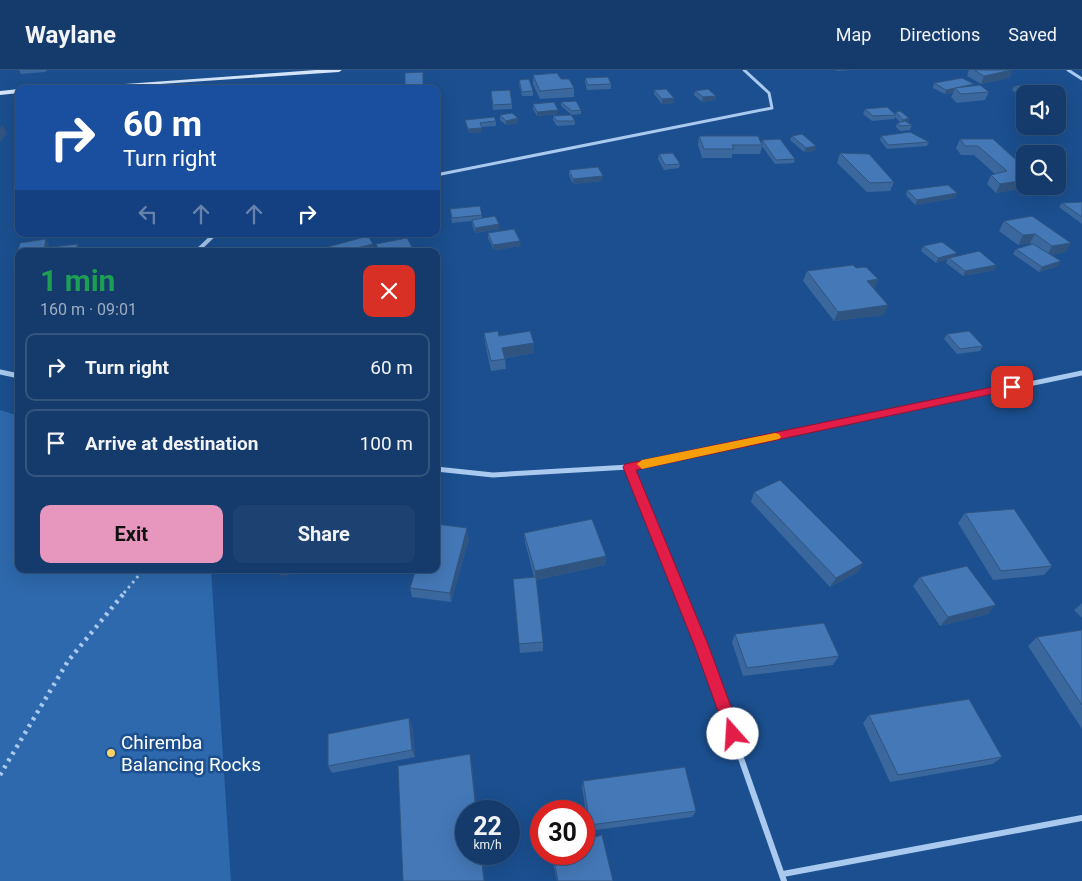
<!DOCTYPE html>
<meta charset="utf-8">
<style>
:root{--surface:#143b6b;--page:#1d4271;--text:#f1f3f6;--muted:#9dadc1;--line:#33557e;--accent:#e797bd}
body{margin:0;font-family:Roboto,sans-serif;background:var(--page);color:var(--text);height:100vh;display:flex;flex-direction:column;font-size:19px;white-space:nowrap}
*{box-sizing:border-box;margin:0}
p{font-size:16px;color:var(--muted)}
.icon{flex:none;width:28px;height:28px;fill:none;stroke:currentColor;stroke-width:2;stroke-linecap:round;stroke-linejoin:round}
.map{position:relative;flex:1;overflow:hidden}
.details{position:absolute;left:15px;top:178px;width:425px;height:325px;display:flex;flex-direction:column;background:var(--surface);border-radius:10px;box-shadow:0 5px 20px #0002,0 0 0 1px var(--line)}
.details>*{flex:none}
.banner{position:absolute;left:15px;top:15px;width:425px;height:152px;border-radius:10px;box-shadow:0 5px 20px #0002,0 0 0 1px var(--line);background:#1a4fa0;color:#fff;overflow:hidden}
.buttons{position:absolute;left:1016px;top:15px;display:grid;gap:10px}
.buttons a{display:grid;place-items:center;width:50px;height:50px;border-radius:10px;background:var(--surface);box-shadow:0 5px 20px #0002,0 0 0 1px var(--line);font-size:25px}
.speed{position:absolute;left:455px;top:730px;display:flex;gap:10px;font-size:25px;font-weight:700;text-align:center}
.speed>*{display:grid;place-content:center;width:65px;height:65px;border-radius:50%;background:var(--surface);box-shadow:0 5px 20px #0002,0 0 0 1px var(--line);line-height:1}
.speed small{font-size:12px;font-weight:400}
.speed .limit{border:8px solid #d22;background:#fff;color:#111}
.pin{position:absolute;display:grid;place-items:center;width:42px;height:42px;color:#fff;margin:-21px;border-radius:10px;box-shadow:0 2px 8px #0006}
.me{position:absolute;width:55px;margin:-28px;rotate:341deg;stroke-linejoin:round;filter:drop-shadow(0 0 4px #0008)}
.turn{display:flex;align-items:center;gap:18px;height:105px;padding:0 25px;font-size:22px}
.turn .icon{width:65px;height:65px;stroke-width:2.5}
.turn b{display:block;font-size:35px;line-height:42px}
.lanes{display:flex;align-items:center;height:48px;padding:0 25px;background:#0003;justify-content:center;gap:25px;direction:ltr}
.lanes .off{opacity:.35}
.round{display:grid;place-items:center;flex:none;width:52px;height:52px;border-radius:10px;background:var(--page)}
.overview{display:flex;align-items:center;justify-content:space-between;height:85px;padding:0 25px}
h1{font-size:30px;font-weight:700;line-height:38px;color:#1e9e55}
.cta{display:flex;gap:10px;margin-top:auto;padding:10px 25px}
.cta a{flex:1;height:58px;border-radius:10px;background:var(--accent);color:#111;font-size:20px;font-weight:700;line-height:58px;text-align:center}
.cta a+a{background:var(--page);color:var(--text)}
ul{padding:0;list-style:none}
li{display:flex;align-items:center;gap:15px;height:68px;margin:0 10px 8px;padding:0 15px;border:2px solid var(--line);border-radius:10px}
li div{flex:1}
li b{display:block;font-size:19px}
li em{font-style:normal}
header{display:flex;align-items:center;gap:30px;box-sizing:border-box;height:70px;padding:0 25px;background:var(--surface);border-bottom:1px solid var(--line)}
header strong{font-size:24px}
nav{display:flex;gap:28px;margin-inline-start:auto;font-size:18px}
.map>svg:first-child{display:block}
.green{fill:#2e69ad}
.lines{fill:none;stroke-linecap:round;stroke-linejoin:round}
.path-far1{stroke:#a9c9ee;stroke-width:3;stroke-dasharray:2.5 4;stroke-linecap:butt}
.path{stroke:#a9c9ee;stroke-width:4.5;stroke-dasharray:3 5;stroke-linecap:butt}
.street-far3{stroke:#a9c9ee;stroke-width:3}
.street-far2{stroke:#a9c9ee;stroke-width:4}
.street-far1{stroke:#a9c9ee;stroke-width:5}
.street{stroke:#a9c9ee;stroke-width:6}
.secondary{fill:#d6e6fa;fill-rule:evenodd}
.wall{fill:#3a679d}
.shaded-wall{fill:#305480}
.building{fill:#4478b7;stroke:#305480}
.route{fill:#e11d48;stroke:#92132f}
.slow{fill:#f59e0b}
.poi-dot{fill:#ffd166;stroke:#1b4f8f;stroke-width:2}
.labels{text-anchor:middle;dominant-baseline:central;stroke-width:5;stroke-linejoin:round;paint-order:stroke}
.near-poi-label{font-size:19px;fill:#fff;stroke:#1b4f8f;text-anchor:start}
</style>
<header>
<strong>Waylane</strong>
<nav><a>Map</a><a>Directions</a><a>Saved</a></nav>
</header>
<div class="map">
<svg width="1082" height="811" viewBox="0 0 1082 811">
<rect width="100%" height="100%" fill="#1b4f8f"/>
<polygon class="green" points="0,340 19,346 19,499 211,499 231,811 0,811"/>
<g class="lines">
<polyline class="path-far1" points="124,523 144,499"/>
<polyline class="path" points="0,705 68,591 125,522"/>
<g class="street-far3">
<polyline points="1068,0 1082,9"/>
<polyline points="436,105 772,38 769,23 744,0"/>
</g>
<polyline class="street-far2" points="197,181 215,164"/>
<g class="street-far1">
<polyline points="0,302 19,306"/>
<polyline points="629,397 680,523"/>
<polyline points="436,399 493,405 629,397 1082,303"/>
</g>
<g class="street">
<polyline points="680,522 702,577 784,811"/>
<polyline points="783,804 1082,748"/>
</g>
<g class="secondary">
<polygon points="316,0 342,0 339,2 86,19 56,19"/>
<polygon points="19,19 19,23 0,25 0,21"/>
</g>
</g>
<g class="wall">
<polygon points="19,0 47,0 45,2 21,4"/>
<polygon points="835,0 852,0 837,1"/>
<polygon points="969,0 1012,0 1009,8 981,14 967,6"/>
<polygon points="533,5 561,9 574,18 574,27 540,29 533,14"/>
<polygon points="585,8 611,14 611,19 587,20 585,12"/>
<polygon points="519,10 533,21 533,26 522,26 519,14"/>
<polygon points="934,13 973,16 989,22 985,30 957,33 951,27 953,23 945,24 933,18"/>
<polygon points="1014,16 1044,22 1043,24 1025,24 1025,28 1022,28 1012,20"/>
<polygon points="654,20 674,33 662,34 654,24"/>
<polygon points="695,21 716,26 715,30 702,32 694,25"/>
<polygon points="491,25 512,34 512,39 493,40"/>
<polygon points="561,32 581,40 581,44 572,45 561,36"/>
<polygon points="533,34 558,40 558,44 537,46 533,39"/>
<polygon points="865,39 895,44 896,42 909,48 908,53 912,55 910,60 900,61 896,57 897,53 900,52 895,47 894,49 872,51 863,44"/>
<polygon points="500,45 518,48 518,53 506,55 500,50"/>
<polygon points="553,46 575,51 575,55 557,56 553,50"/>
<polygon points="465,50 496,51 496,56 482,57 482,62 469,63 466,55"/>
<polygon points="699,66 761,73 762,70 795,89 794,93 775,94 762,76 760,84 732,84 732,88 702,88 698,75"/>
<polygon points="792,66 815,81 804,82 790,70"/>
<polygon points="881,66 929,72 927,76 887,79 880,70"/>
<polygon points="960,69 993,69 1032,117 996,123 987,114 991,105 995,104 974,85 961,85 956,78"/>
<polygon points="840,83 894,112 890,121 867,122 837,93"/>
<polygon points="659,84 680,94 679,98 664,100 658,89"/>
<polygon points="569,100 602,111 573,114 569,105"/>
<polygon points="907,120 957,123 955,128 915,135 906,125"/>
<polygon points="1082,132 1082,154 1059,137 1062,133"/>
<polygon points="450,139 482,145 482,148 499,154 499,159 475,163 472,154 472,151 452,153"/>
<polygon points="1004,151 1071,173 1065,182 1051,185 1058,196 1039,202 1013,184 1016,179 1031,174 1030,173 1018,175 999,161"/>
<polygon points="488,163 521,176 494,180 488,168"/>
<polygon points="923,176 955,186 996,195 994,200 963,206 946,193 948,189 936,193 921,181"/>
<polygon points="807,201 878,209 874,219 884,245 834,251 803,211"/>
<polygon points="484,263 499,266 534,283 505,288 506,299 491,301 485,273"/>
<polygon points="947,264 983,276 980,281 957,284 944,269"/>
<polygon points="754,422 863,493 858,502 830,517 751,432"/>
<polygon points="965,443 1052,496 1044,505 993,510 958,453"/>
<polygon points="524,463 606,486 605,495 536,510 543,572 543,581 520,583 514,518 534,507 525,472"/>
<polygon points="469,468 451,532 412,527 410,518"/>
<polygon points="920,507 988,544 940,556 913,516"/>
<polygon points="1082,533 1082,548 1074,540"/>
<polygon points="1082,560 1082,659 1028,576 1037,567"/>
<polygon points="735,564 839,586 833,595 743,606 732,572"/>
<polygon points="869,645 1002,687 993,694 890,712 863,653"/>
<polygon points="412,655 415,687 332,703 328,696"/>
<polygon points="583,711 696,741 692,747 589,761 582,717"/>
<polygon points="551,784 584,784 613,811 557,811"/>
</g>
<g class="shaded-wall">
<polygon points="1012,0 1009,8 981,14 984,6"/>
<polygon points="955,18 953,23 945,24 946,20"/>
<polygon points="716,26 715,30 702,32 703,27"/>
<polygon points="674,28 674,33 662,34 662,29"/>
<polygon points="558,40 558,44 537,46 537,42"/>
<polygon points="518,48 518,53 506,55 506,51"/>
<polygon points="909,48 908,53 901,54 903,50"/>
<polygon points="3,55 7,64 0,72 0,58"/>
<polygon points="482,58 482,62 469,63 468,59"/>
<polygon points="816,76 815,81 804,82 806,78"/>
<polygon points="603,106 602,111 573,114 573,109"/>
<polygon points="1025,110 1025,116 1032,116 1032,117 996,123 1000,114"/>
<polygon points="957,123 955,128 915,135 917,130"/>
<polygon points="499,154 499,159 475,163 475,158"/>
<polygon points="1035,164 1030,173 1018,175 1023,165"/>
<polygon points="46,169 49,174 48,181 39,181"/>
<polygon points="520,171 521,176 494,180 493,175"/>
<polygon points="1071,173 1065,182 1047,186 1052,176"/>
<polygon points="78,174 81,179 80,181 75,181"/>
<polygon points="373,174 374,178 364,181 345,181"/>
<polygon points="957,183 954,188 949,188 948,189 936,193 938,188"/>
<polygon points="19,189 19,195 16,190"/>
<polygon points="1061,191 1058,196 1039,202 1042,197"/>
<polygon points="996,195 994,200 963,206 965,201"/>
<polygon points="878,209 874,219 867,211"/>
<polygon points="888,235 884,245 834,251 838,242"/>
<polygon points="534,273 534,283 503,288 502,278"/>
<polygon points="467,458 469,468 451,532 450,523"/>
<polygon points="606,486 605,495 535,510 535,501"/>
<polygon points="863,493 858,502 830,517 836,508"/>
<polygon points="277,499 307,499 307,500 281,507"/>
<polygon points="996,535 988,544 940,556 948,547"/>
<polygon points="409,648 412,655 415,687 412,680"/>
<polygon points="470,684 472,694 477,741 476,741"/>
<polygon points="481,784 482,784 485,811 484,811"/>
</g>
<g class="building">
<polygon points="974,0 1012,0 984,6"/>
<polygon points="423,2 423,18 427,19 410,19 420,18 405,18 405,3"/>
<polygon points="557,3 561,9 569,9 574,18 540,21 533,5"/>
<polygon points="608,7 611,14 588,15 585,8"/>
<polygon points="962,8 974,14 946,20 934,13"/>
<polygon points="529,9 533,21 522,22 519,10"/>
<polygon points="980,15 989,22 961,24 955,18"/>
<polygon points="1034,15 1044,22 1024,23 1014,16"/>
<polygon points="666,19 674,28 662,29 654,20"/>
<polygon points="708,19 716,26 703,27 695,21"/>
<polygon points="510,20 512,34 493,35 491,21"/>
<polygon points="576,31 581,40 572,41 561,32"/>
<polygon points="554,32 558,40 537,42 533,34"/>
<polygon points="887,37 896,45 873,46 865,39"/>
<polygon points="900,41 909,48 903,50 896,42"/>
<polygon points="512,43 518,48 506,51 500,45"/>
<polygon points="571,45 575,51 557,51 553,46"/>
<polygon points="494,47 496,51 480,53 482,58 468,59 465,50"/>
<polygon points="905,51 912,55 901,56 897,53"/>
<polygon points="910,62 929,72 888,75 881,66"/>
<polygon points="802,64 816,76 806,78 792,66"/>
<polygon points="699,66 758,66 762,75 732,75 734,79 704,79"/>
<polygon points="780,69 795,89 776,90 762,70"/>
<polygon points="960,69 993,69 1025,98 1025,110 1000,114 991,105 1007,101 978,76 965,76"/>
<polygon points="673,83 680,94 665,95 659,84"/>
<polygon points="840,83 869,84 894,112 870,113"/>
<polygon points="598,97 603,106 573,109 569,100"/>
<polygon points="948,115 957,123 917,130 907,120"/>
<polygon points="1082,132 1082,147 1062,133"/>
<polygon points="480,136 482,145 452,148 450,139"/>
<polygon points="495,146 499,154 475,158 472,150"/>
<polygon points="1032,146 1071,173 1052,176 1035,164 1023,165 1004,151"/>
<polygon points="514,159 520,171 493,175 488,163"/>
<polygon points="368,166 373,174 345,181 322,181 320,179"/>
<polygon points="407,168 414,181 379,181 376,174"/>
<polygon points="46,169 44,181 19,181 19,189 16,190 20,173"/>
<polygon points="942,172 957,183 938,188 923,176"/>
<polygon points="78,174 75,181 49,181 52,177"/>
<polygon points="1033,174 1061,191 1042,197 1016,179"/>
<polygon points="979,181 996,195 965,201 949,188"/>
<polygon points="853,195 856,198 866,197 878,209 867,211 888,235 838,242 807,201"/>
<polygon points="498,261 499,266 530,261 534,273 502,278 505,289 491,291 484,263"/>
<polygon points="969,261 983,276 960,279 947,264"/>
<polygon points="780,410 863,493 836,508 754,422"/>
<polygon points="1014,439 1052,496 1001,501 965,443"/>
<polygon points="592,449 606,486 535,501 524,463"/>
<polygon points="436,454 467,458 450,523 410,518 416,499 436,499"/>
<polygon points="967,496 996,535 948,547 920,507"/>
<polygon points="536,507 543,572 519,574 513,509"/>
<polygon points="824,553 839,586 747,598 735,564"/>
<polygon points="1082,560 1082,635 1037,567"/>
<polygon points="969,629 1002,687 898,705 869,645"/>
<polygon points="409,648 412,680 328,696 328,664"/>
<polygon points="470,684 476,741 466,741 466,784 481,784 484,811 403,811 398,696"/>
<polygon points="685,697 696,741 590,755 583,711"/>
<polygon points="602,765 613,811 558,811 553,784 584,784 584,770"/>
</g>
<polygon class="route" points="1012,313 1017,317 1015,319 636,400 709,577 741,664 739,669 733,671 728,669 695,577 623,397 625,394"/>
<polygon class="slow" points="775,363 779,364 781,367 779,369 642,399 637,394 642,390"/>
<circle class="poi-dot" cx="111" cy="683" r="5"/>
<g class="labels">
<g class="near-poi-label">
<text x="121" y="672">Chiremba<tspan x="121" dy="22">Balancing Rocks</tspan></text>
</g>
</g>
</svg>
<div class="buttons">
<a><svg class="icon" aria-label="sound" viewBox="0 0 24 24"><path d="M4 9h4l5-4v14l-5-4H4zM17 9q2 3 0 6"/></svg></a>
<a><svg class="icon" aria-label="search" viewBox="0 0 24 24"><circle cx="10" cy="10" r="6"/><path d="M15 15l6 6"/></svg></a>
</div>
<div class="speed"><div>22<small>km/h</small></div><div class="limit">30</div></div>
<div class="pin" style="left:1012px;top:317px;background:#d93025"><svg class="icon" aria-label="arrive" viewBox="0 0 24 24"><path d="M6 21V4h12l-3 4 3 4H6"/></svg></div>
<svg class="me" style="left:733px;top:664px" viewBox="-20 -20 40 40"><circle r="19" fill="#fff"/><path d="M0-13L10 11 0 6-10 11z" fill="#e11d48"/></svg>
<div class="banner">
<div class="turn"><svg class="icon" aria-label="right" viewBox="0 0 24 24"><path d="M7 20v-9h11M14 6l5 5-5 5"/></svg><div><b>60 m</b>Turn right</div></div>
<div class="lanes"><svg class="icon off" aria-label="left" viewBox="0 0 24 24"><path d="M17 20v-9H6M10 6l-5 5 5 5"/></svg><svg class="icon off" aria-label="ahead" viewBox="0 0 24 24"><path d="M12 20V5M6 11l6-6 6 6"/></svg><svg class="icon off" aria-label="ahead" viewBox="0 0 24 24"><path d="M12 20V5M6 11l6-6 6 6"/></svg><svg class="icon" aria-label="right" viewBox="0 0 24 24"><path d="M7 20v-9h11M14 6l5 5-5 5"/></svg></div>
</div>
<section class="details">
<div class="overview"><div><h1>1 min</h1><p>160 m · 09:01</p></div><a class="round" style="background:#d93025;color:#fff"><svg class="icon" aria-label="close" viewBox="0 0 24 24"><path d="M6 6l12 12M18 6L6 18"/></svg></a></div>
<ul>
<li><svg class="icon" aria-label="right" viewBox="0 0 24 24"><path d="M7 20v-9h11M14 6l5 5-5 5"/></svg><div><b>Turn right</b></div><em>60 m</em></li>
<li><svg class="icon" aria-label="arrive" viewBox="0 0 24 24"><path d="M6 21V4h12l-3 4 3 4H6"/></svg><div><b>Arrive at destination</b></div><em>100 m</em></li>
</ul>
<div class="cta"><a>Exit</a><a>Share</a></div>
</section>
</div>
